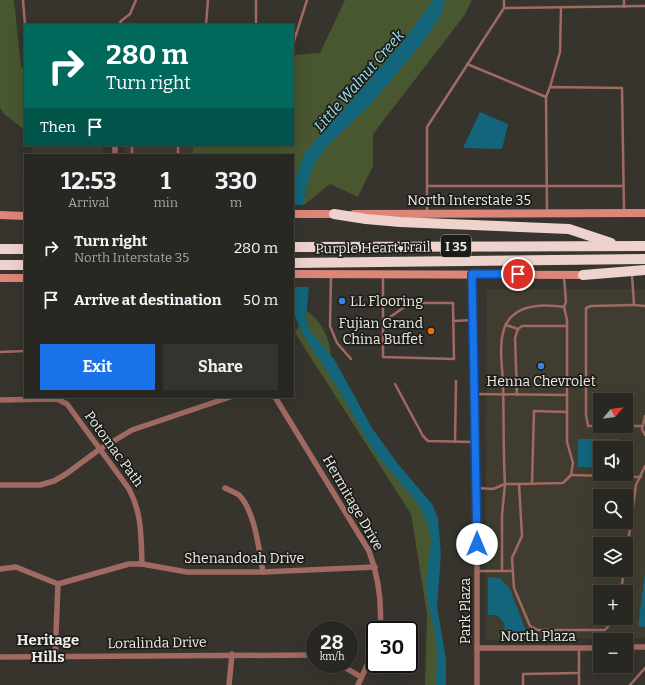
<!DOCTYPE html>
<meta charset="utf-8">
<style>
:root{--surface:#282722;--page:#34332f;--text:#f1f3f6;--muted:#a5a5a5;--line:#444440;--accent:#1a73e8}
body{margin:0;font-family:Bitter,serif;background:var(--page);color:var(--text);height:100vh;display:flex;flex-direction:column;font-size:15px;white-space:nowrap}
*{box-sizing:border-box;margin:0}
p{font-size:13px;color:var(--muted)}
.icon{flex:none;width:22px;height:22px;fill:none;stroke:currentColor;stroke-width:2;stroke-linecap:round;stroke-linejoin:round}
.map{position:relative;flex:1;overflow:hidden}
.details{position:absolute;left:24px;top:154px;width:270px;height:244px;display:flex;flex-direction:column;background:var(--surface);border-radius:0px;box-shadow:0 4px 16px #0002,0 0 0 1px var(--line)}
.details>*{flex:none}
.hud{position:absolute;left:24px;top:24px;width:270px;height:122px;border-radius:0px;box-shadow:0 4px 16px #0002,0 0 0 1px var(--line);background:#00695c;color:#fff;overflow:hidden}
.needle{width:26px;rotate:61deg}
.buttons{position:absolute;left:593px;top:393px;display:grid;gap:8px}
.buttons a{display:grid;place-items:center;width:40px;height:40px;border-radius:0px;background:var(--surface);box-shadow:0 4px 16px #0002,0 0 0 1px var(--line);font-size:20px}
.speed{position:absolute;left:306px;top:621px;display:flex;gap:8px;font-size:20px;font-weight:700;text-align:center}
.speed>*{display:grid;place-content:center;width:52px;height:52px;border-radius:50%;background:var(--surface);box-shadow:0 4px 16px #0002,0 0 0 1px var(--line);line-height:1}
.speed small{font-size:10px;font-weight:400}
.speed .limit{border:2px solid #111;border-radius:6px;background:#fff;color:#111}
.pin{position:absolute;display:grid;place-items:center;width:34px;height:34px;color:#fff;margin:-17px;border:2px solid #fff;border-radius:50%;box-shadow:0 1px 4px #0007}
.me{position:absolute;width:44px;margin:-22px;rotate:0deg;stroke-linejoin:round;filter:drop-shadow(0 0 3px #0008)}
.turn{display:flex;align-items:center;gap:14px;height:84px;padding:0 16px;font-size:18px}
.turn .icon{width:52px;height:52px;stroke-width:2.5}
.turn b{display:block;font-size:28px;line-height:34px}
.then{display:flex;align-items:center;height:38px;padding:0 16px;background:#0003;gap:8px;font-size:15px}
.eta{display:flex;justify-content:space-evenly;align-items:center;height:68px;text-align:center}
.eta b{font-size:24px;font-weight:700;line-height:28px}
.primary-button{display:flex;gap:8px;margin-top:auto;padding:8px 16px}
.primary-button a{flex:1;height:46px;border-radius:0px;background:var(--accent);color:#fff;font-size:16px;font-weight:700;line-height:46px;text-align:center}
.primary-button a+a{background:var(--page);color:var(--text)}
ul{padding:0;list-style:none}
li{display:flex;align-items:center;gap:12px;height:52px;padding:0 16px}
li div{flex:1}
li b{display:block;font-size:15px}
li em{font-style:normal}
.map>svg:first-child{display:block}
.built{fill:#403d30;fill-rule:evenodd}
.green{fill:#48572f}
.water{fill:#12657a}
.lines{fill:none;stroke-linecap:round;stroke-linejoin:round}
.service{stroke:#a06961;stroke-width:2.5}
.minor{stroke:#a06961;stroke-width:5.5}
.secondary{stroke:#dc8679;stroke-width:8}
.motorway{stroke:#eed2ce;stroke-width:10}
.route-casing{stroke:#114b97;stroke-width:10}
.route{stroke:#1a73e8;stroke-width:7}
.shop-dot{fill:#3f7fe0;stroke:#1c1c18;stroke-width:1.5}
.food-dot{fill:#e8710a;stroke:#1c1c18;stroke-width:1.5}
.labels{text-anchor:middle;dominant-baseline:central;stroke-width:3.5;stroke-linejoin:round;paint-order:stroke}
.shield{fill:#1c1c18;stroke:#aeaea9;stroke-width:1}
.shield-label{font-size:13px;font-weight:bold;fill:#edece7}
.street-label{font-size:14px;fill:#edece7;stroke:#1c1c18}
.poi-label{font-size:14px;fill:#edece7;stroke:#1c1c18;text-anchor:start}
.water-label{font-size:15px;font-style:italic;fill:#99e1f8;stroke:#1c1c18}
.neighbourhood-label{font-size:15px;font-weight:bold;fill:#edece7;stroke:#1c1c18}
</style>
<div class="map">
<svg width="645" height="685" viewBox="0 0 645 685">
<rect width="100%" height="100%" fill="#36342d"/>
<g class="built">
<rect x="32" y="145" width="71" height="10"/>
<polygon points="124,145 194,145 192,155 124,155"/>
<path d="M487,289H645V638L485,640ZM600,400H626V426H600ZM600,448H626V474H600ZM600,496H626V522H600ZM600,544H626V570H600ZM600,592H626V618H600Z"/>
</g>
<g class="green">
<polygon points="0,0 14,0 21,67 25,69 25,130 4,114 0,108"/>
<polygon points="345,0 472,0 464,16 373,134 373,166 358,197 330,184 304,205 293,205 293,155 192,155 194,145 293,145 293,55 320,53"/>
<path d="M307,311C321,320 331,341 331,357L361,413L393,461L436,514L437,607L446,660V685H425L427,614L411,514L295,333Z"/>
</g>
<g class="water">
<polygon points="433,0 445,0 441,15 423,42 371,104 327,146 314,164 305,190 304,205 293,205 296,178 304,154 402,43"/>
<polygon points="480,112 508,124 502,149 463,148"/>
<polygon points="293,287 309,287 306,317 309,330 334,359 372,428 398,464 432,504 438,518 441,554 437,607 446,660 446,685 436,685 437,652 435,632 427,598 426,580 431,542 428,524 417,502 380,459 367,440 338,388 301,331 294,314"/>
<polygon points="578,439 619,439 619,448 600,448 600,467 578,467"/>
<polygon points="645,573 645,627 638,626"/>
<polygon points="488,577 500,578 510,589 526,631 530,632 532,637 505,638 504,623 497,615 488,615"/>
</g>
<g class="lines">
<g class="service">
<polyline points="23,0 25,25"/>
<polyline points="624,7 624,0"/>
<polyline points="504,8 504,0"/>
<polyline points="119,25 121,21 130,14 136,0"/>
<polyline points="206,25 208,0"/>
<polyline points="256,25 256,0"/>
<polyline points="293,44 307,0"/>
<polyline points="467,64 546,97"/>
<polyline points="550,87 560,52 561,7"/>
<polyline points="132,155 132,145"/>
<polyline points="178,155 178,145"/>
<polyline points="427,186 623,186"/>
<polyline points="427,211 427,127 504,8 645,6"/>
<polyline points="547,212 546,97 550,87 622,88 624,211"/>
<polyline points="632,275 634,305 645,306"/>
<polyline points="331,277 330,326 337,343 351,359"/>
<path d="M564,277L566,302L564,307C544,304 517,304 506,324C498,341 502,364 503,382C504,416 503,450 505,484H519L522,536L512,558L514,588L530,626L538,630H605L615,618"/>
<polyline points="453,321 473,320"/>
<polyline points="383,322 410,303 453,303 454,359 383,357 383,276"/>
<polyline points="506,325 518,329"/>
<polyline points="0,352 25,351"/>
<polyline points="395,384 423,436 428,441 475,442"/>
<polyline points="475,394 566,395"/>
<polyline points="517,395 515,338 518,329 522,326 567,326"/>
<polyline points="645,416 642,429 645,435"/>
<polyline points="600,426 588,426 586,415 586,308 591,306 634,305"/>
<polyline points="626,426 643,426"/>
<polyline points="455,442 456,381"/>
<polyline points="571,475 641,477"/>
<polyline points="519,484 563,483 571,475 573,463 567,442 567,320 564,307"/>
<polyline points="532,484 534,411 567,412"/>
<polyline points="477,488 493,489 505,484"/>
<polyline points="626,557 636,485 645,466"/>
<polyline points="477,571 513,571"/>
<polyline points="502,571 502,515 505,484"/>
<polyline points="621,592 624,570"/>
<polyline points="579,648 579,685"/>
<polyline points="523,685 523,674 579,673"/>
<polyline points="630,685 645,668"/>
</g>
<g class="minor">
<polyline points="115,155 115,145"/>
<polyline points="472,274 477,488 477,685"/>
<path d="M275,397L369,551C378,575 382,604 380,630"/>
<path d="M0,400L57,399L67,404L129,489C142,513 141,537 142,564"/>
<polyline points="0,485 40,485 54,481 66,474 100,449 132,430 230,397"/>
<path d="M225,488C229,490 235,492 239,495C255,511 259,550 263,572"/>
<polyline points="0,569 16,567 58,584 129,564 142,564 187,572 263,572 375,567"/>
<polyline points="626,647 645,647"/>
<polyline points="477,648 600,648"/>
<polyline points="0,657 315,655"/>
<polyline points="55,657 58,584"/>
<polyline points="339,664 361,677"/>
<polyline points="229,685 232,654"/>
<polyline points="358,685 375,648"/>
</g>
<g class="secondary">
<polyline points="293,214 340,214"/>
<polyline points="354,214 645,213"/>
<polyline points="0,215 25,216"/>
<polyline points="293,274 588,275"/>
<polyline points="0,278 25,278"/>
</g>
<g class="motorway">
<polyline points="334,214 366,219 400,222 569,229 611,243"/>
<polyline points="293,247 645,246"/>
<polyline points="0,249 25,249"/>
<polyline points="293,263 645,259"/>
<polyline points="0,265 25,265"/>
<polyline points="583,275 645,270"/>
</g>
</g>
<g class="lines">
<g class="route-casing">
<polyline id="route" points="477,544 472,274 518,274"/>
</g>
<use href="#route" class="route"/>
</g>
<g class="shop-dot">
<circle cx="342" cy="301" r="4"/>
<circle cx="541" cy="366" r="4"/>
</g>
<circle class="food-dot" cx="431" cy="331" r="4"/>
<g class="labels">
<rect class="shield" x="441" y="235" width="30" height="22" rx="3"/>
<g class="shield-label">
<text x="456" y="246">I 35</text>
</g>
<g class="street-label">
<text x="469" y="200">North Interstate 35</text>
<text transform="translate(373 248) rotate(-1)">Purple Heart Trail</text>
<text transform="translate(114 449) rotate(54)">Potomac Path</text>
<text transform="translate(353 503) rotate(60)">Hermitage Drive</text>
<text x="244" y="558">Shenandoah Drive</text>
<text transform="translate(465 611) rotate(-90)">Park Plaza</text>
<text x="538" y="636">North Plaza</text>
<text transform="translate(157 643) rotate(-1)">Loralinda Drive</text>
</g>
<g class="poi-label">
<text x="350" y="301">LL Flooring</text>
<text x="423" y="323" text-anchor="end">Fujian Grand<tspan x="423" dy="16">China Buffet</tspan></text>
<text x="541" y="381" text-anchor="middle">Henna Chevrolet</text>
</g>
<g class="water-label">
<text transform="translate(359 81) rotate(-49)">Little Walnut Creek</text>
</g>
<g class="neighbourhood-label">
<text x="48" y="640">Heritage<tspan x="48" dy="17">Hills</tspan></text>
</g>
</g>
</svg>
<div class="buttons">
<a><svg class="needle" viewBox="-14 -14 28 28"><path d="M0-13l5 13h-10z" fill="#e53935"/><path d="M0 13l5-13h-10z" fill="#a5a5a5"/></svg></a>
<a><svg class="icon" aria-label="sound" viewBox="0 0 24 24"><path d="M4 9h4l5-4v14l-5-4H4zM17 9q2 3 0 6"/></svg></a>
<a><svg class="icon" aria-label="search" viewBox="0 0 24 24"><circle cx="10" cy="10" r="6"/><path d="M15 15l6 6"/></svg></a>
<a><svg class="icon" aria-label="layers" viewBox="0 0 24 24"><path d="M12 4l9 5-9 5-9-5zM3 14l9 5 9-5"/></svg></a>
<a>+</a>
<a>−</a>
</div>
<div class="speed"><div>28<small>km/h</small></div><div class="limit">30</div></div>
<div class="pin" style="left:518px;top:274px;background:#d93025"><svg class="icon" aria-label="arrive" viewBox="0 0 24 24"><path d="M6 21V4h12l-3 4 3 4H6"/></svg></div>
<svg class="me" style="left:477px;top:544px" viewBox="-20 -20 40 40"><circle r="19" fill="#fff"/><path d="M0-13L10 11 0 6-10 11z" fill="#1a73e8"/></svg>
<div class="hud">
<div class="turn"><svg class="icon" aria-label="right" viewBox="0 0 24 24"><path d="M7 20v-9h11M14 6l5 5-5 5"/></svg><div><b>280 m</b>Turn right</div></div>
<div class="then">Then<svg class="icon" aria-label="arrive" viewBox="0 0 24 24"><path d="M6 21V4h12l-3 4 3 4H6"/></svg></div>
</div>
<section class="details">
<div class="eta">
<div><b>12:53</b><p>Arrival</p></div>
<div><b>1</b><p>min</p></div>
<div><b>330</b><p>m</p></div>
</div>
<ul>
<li><svg class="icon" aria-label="right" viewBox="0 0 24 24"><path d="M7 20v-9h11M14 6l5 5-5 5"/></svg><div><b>Turn right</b><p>North Interstate 35</p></div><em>280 m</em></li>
<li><svg class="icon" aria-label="arrive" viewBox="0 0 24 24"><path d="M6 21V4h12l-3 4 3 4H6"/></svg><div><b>Arrive at destination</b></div><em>50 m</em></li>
</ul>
<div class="primary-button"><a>Exit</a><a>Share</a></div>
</section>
</div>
